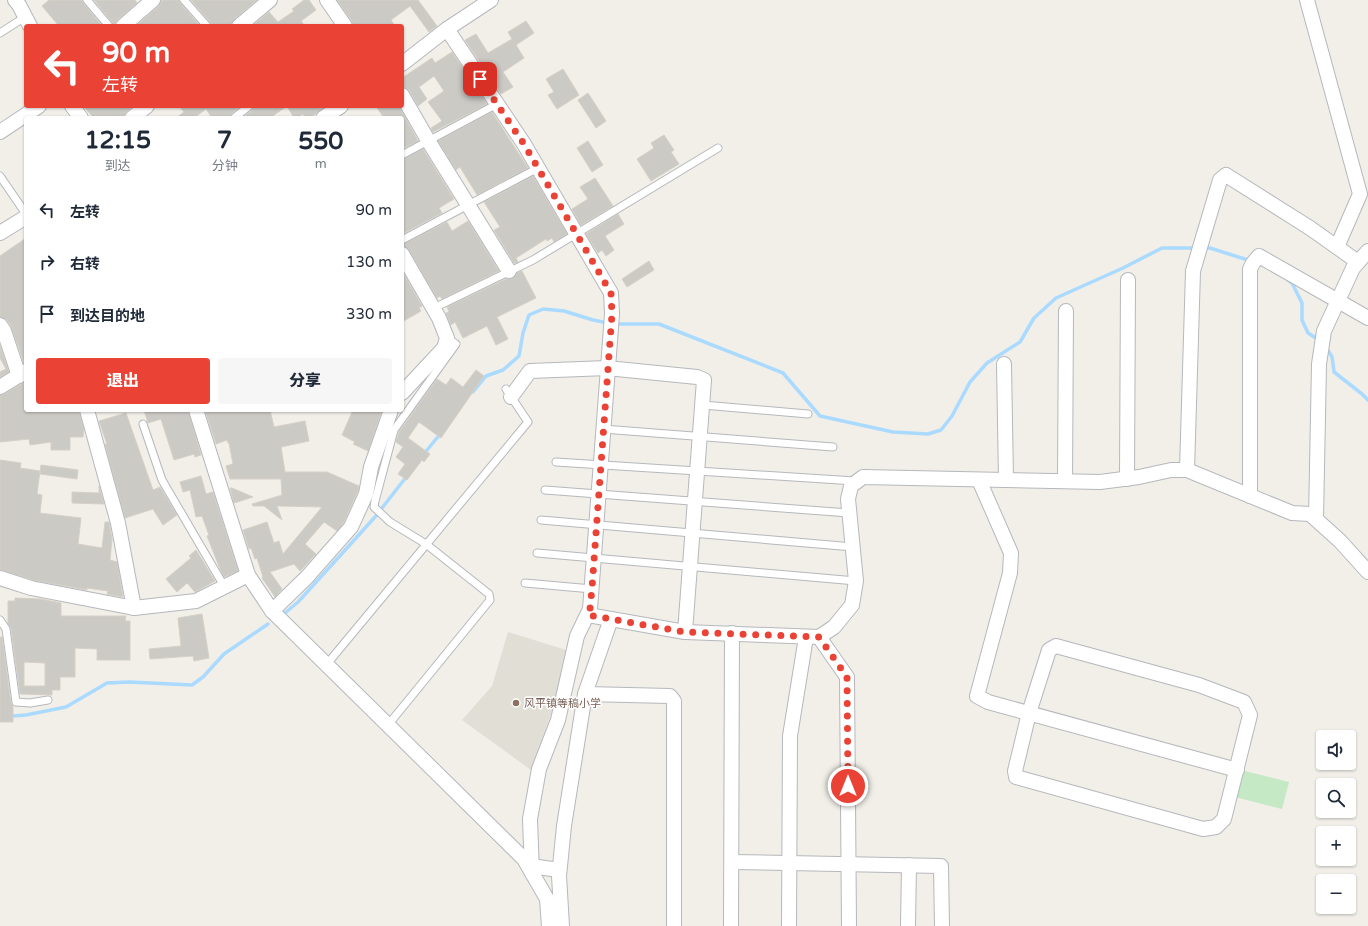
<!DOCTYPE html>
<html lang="zh">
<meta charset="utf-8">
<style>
:root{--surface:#fff;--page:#f6f6f7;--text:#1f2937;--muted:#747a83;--accent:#ea4335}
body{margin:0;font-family:"Varela Round","Noto Sans SC",sans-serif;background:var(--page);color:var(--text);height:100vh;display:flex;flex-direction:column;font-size:15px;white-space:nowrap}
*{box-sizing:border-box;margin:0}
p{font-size:13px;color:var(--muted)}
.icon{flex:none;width:22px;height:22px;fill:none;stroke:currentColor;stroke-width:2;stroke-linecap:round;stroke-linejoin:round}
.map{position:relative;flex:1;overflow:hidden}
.details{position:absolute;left:24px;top:116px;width:380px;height:296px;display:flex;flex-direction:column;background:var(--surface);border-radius:4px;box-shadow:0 1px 3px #0004}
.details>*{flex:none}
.guide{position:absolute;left:24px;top:24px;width:380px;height:84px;border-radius:4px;box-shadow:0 1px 3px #0004;background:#ea4335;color:#fff;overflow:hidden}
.fabs{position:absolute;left:1316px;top:730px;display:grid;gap:8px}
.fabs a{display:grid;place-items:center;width:40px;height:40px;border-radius:4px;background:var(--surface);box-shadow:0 1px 3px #0004;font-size:20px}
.pin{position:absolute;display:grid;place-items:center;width:34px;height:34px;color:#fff;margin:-17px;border-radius:8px;box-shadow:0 2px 6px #0006}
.me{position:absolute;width:44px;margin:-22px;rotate:0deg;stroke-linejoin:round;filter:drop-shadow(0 0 3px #0008)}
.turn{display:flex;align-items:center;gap:14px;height:84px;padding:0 12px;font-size:18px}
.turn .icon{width:52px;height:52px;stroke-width:2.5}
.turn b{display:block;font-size:28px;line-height:34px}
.eta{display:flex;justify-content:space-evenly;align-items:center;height:68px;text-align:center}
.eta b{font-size:24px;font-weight:800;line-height:28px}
.action{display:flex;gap:8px;margin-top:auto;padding:8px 12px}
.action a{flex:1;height:46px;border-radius:4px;background:var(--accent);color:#fff;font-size:16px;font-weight:800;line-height:46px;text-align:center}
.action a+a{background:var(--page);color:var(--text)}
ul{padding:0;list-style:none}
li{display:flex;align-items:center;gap:12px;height:52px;padding:0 12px}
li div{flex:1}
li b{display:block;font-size:15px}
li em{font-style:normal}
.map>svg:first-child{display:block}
.education{fill:#e1ded6}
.green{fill:#c5e8c5}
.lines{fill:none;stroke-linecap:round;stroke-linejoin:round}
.stream{stroke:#aadaff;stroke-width:3.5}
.building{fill:#cccac5;stroke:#d6d1c6;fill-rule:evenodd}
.lane-casing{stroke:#b5b8bc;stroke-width:9}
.street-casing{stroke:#b5b8bc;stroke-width:16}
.lane{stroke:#fff;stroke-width:7}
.street{stroke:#fff;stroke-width:14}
.route{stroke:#ea4335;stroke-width:7;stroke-dasharray:0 12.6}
.education-dot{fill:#8d6e63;stroke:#fff;stroke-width:1.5}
.labels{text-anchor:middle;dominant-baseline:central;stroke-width:3;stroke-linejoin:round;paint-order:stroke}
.education-label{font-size:11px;fill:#785e54;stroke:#fff;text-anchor:start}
</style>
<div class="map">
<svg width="1368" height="926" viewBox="0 0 1368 926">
<rect width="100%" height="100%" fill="#f1efe8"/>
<polygon class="education" points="508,632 573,652 531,770 462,720 492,686"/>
<polygon class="green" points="1241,770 1289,782 1282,809 1235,797"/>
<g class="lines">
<g class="stream">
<polyline points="1203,248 1210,248 1251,261"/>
<polyline points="1288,280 1292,283 1302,303 1302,320 1308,333 1319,340"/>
<polyline points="615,324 659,324 783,373 820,416 893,432 928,434 941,430 952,416 970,382 987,363 1020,342 1034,318 1056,298 1123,268 1162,248 1197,248"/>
<polyline points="1326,347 1332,357 1334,372 1362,394 1368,400"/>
<polyline points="473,392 486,376 503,370 519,356 523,333 529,315 543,309 564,311 593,320 608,323"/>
<polyline points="423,455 441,433"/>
<polyline points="285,613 298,602 375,517 407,476"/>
<polyline points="0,717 26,715 66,707 107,683 129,682 192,685 203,677 224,654 268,624"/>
</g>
</g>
<g class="building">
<polygon points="49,0 82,0 83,3 102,26 59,26 42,6"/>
<polygon points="94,0 135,0 137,3 117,20 114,26 113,23"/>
<polygon points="162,0 179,0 180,3 200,26 136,26 159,6"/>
<polygon points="191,0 257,0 234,19 231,26 212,26 211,23"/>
<polygon points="304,0 309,0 316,10 301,21 305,26 252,26 269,12 278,22 294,11 292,9"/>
<polygon points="337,0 418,0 437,26 429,32 410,6 391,20 395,26 353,26 352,21"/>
<polygon points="526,21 534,33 516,45 524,58 503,72 513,87 501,94 465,40 476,34 488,53 512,39 508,32"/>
<polygon points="452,52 487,104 433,132 431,128 442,121 428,102 444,91 434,76 419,87 427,99 418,106 409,90 406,88 402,87 402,78 432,58 435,63"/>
<polygon points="563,69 579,95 557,109 548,95 554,92 546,79"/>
<polygon points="588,93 606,121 596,128 578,100"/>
<polygon points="83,106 133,106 126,112 124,118 94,118"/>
<polygon points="179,106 241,106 231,114 229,118 212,118 206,109 194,118 176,118 184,112"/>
<polygon points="254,106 326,106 310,118 305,118 303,114 297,118 294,118 287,106 270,118 242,118 252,110"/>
<polygon points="376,106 399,106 418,141 402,149 402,118 384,118"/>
<polygon points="492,112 528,168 477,195 460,167 456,170 438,141"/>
<polygon points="664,135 674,150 671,152 679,164 651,181 637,159 654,148 651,143"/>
<polygon points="588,141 603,165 592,172 577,148"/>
<polygon points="423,149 454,199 439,208 442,213 402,234 402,160"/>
<polygon points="533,176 567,234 554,242 552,238 547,241 546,239 516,258 518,262 514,263 494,230 500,227 484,202"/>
<polygon points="595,178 613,206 581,225 572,209 588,199 580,187"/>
<polygon points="618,214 624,224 605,236 614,250 606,256 602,250 598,253 586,234"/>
<polygon points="468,221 499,271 442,299 440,296 437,298 409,250 402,245 447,222 452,231"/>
<polygon points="26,238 26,363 24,363 11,326 7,320 0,317 0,256"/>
<polygon points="649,261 654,270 627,287 622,279"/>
<polygon points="402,271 422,306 419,308 421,311 402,322"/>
<polygon points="522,271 536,298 497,317 508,339 496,345 487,326 463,338 455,322 451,325 446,313 449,312 447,307 506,279 513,278 517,273"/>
<polygon points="0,346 9,372 0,377 0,372 6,369 0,358"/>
<polygon points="476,370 484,376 441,438 419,422 408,438 430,454 424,462 422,460 407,480 398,474 405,464 396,457 403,447 396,442 399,432 437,379 446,385 451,378 463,387"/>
<polygon points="26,381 26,410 79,410 84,430 83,437 70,437 70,450 51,450 51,442 30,445 29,439 0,442 0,395 4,394"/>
<polygon points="144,410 188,410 201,455 195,457 194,454 174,460 161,419 148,423"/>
<polygon points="205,410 270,410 274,427 305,421 309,441 281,447 285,472 327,472 359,486 358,491 344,522 337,531 324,522 305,544 316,554 300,571 294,564 270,572 282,589 275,597 262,578 263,577 257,558 255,559 251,548 249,549 243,530 267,522 274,543 279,541 283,554 322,507 277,506 282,520 264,506 253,506 252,504 282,495 281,479 230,479 226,466 233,464 229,443 228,443 227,440 216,444"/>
<polygon points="353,410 382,410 368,451 353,444 355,442 342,435"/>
<polygon points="126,413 153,490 160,487 177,515 163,525 153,509 125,518 105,444 107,444 99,421"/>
<polygon points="0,460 21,463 20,468 40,471 37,494 42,495 40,513 81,518 78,544 102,548 105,522 109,522 112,539 110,560 117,562 123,597 107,594 108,591 87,588 87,590 33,580 0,570"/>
<polygon points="41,465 78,470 77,479 40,474"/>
<polygon points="201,476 206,494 213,492 238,571 224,577 220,569 207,536 209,535 202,516 196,517 190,490 183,492 180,482"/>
<polygon points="99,486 104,504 72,503 72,492 99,493"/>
<polygon points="230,488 232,488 253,497 234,503"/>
<polygon points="196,550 215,581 195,592 187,583 177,592 166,579 191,558 189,556"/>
<path d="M15,598L41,599L61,603V616H126L125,621H130V660H97V649L75,648V677H60V690H52V695L20,694L11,628L8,624V601H15ZM24,662L45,663V686H24Z"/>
<polygon points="202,614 209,658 194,661 193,656 150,659 149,649 181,646 178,618"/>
<polygon points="0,637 2,637 11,703 13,706 13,722 0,722"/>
</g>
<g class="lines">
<g class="lane-casing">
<g id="lane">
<polyline points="87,0 109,26"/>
<polyline points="184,0 207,26"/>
<polyline points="0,33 25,17"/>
<polyline points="234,118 249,106"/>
<polyline points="402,155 497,104"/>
<polyline points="0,176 26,214"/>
<polyline points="402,240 538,168"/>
<polyline points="434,308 533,260 718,148"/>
<polyline points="703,405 808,414"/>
<polyline points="143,424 162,480 224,586"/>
<polyline points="603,429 833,447"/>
<polyline points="556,462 855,481"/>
<polyline points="545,490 849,513"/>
<polyline points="541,520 853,547"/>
<polyline points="537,553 856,581"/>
<polyline points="525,583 592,589"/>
<polyline points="0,620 6,629 16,702 30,703 48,700"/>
<polyline points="327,664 528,422 506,389"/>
<polyline points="388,725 490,600 489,594 426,544 390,522 374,507 375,501 394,430 456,344 447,338"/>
</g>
</g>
<g class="street-casing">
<g id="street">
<polyline points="15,0 19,5 30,26"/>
<polyline points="327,0 345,26"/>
<polyline points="1307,0 1360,194 1337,247"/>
<polyline points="123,26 153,0"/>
<polyline points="239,26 270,0"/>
<polyline points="447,29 524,144 611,293 612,314 590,609 577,636 558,720 539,769 530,819 532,873"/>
<polyline points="402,64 447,29 491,0"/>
<polyline points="402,95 429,142 509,271"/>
<polyline points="72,106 81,118"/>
<polyline points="132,118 147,106"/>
<polyline points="323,118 341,106"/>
<polyline points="0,132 39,106"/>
<polyline points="0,233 26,217"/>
<polyline points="402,254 439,318 447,338 444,348 402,393"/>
<polyline points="0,325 4,331 19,376"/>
<polyline points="1004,364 1006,480"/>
<polyline points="0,387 26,371"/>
<polyline points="511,397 530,371 607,368 697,377 704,380 685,632"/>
<polyline points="87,410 118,523 134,608"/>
<polyline points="196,410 248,575 272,611 524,859 547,899 549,926"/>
<polyline points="1187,470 1193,271 1220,180 1226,175 1310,228 1358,262"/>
<polyline points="1127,479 1128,280"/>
<polyline points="979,480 1011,553 1010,573 977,696 988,702 1237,770"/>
<polyline points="1065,481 1066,311"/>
<polyline points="1250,496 1250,269 1253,263 1259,256 1368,318"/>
<polyline points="1316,519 1319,364 1324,331 1353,268 1368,251"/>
<polyline points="0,578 31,588 134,608 196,601 248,575"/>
<polyline points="272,611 307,577 351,527 366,494 371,467 391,410"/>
<polyline points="588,615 685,632 819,637 834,627 852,605 856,581 848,499 851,486 863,477 1100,482 1139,477 1171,470 1187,470 1292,513 1310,514 1340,541 1368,572"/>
<polyline points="819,637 847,677 849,926"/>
<polygon points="1056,646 1199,685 1244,702 1250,715 1224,819 1216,827 1203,829 1016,777 1015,771 1029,713 1049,650"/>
<polyline points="585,694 670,696 674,701 674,926"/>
<polyline points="732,862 941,866 942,926"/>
<polyline points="531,866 559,870"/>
<polyline points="562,926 559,876 564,826 585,694 611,619"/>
<polyline points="731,926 732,633"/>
<polyline points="789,926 790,736 806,637"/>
<polyline points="908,926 909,865"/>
</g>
</g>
<use href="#lane" class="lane"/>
<use href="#street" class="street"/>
</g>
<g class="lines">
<polyline class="route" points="480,79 524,144 611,293 612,314 592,588 590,609 588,615 685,632 819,637 847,677 848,786"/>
</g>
<circle class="education-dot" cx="516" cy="703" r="4"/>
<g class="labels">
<g class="education-label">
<text x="524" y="703">风平镇等稿小学</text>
</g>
</g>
</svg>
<div class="fabs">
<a><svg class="icon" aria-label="sound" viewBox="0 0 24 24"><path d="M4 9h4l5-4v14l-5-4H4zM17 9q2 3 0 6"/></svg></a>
<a><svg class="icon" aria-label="search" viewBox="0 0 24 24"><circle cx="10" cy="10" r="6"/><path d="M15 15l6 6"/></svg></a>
<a>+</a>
<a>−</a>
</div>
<div class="pin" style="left:480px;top:79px;background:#d93025"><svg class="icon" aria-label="arrive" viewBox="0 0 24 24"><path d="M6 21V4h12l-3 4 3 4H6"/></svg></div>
<svg class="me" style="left:848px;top:786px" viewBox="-20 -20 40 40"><circle r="17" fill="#ea4335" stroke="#fff" stroke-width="3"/><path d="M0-11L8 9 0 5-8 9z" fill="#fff"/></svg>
<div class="guide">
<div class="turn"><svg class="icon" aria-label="left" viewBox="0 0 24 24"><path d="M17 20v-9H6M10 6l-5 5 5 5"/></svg><div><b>90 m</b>左转</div></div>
</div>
<section class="details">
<div class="eta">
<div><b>12:15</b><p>到达</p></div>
<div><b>7</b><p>分钟</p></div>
<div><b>550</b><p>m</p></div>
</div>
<ul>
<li><svg class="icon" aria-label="left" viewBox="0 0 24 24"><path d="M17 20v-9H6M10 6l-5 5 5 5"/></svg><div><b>左转</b></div><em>90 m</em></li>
<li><svg class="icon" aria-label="right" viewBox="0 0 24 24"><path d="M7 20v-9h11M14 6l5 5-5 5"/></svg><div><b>右转</b></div><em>130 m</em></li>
<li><svg class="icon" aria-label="arrive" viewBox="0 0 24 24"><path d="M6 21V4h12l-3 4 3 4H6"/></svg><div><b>到达目的地</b></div><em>330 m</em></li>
</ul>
<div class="action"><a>退出</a><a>分享</a></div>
</section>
</div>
